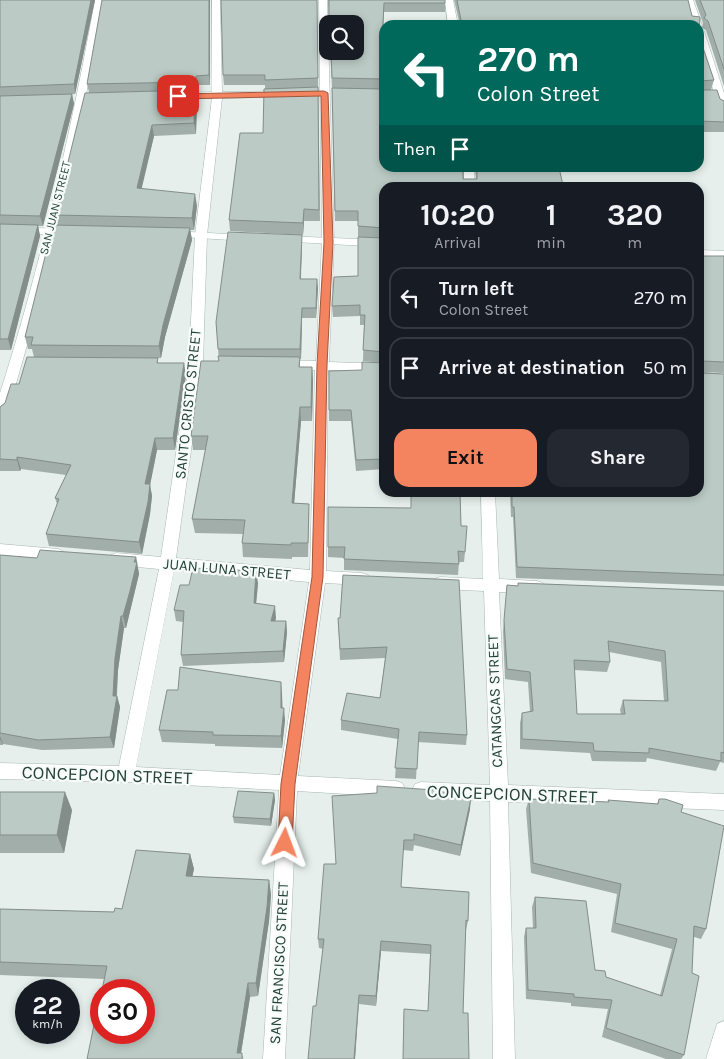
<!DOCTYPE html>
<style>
:root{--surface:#171b24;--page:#242831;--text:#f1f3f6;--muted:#9ea1a6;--line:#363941;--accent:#f4845f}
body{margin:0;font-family:Karla,sans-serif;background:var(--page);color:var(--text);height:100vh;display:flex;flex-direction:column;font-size:19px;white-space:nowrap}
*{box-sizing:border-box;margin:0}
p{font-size:16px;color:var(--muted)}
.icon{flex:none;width:28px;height:28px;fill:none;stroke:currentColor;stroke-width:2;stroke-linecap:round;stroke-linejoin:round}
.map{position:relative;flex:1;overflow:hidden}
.drawer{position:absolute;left:379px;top:182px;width:325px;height:315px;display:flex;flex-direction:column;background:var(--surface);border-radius:15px;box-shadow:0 2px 8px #0003}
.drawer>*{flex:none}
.guide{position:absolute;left:379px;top:20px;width:325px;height:152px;border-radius:15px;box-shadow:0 2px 8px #0003;background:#00695c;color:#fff;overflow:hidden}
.controls{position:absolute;left:319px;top:15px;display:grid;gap:10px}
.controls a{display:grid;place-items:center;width:45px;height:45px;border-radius:10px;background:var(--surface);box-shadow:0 2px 8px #0003;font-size:25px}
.speed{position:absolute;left:15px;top:979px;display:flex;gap:10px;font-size:25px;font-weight:700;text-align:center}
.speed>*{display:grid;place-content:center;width:65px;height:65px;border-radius:50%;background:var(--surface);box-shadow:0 2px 8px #0003;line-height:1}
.speed small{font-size:12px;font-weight:400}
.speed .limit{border:8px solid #d22;background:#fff;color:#111}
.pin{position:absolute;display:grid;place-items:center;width:42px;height:42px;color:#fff;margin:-21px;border-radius:10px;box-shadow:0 2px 8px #0006}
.me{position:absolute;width:55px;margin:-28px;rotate:3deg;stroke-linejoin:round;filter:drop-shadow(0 0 4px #0008)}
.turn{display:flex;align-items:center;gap:18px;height:105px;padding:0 15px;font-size:22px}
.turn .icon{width:65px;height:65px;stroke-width:2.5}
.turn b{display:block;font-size:35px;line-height:42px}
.then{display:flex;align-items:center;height:48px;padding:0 15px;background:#0003;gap:10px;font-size:19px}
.eta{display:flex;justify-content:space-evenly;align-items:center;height:85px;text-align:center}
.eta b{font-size:30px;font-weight:700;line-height:35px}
.cta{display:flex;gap:10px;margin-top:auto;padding:10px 15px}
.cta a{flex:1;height:58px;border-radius:15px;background:var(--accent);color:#111;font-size:20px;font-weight:700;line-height:58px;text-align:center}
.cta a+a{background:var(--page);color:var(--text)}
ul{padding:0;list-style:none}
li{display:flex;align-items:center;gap:15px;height:62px;margin:0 10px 8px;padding:0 5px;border:2px solid var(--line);border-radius:15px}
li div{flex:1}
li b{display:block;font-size:19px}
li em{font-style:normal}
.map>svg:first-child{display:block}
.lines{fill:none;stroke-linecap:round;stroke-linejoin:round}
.street-casing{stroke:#a8b8b2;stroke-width:1}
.secondary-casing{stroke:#a4bbb3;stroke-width:1}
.street{fill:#fff;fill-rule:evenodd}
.secondary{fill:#fff;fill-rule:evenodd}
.wall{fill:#a1aea9;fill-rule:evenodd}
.shaded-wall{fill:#838d89}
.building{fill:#bbcac4;stroke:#838d89;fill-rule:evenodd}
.route{fill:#f4845f;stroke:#9f563e}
.labels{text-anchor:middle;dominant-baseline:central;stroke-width:4.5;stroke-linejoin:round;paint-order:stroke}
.far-street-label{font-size:12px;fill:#24423a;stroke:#f7fbf9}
.street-label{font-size:15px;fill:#24423a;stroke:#f7fbf9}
.near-street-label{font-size:18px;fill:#24423a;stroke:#f7fbf9}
</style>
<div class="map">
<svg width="724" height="1059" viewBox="0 0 724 1059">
<rect width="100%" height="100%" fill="#e6efeb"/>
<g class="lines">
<g class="street-casing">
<g id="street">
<path d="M95,0H103C80,140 48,279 7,414L5,417L0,419V393C41,265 71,132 95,0Z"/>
<path d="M212,0H220L222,92L283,91L288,94L283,97L222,98L207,235L203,364L176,558L310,570L315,370L279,368L272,364L279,360L316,361L322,242L319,0H327L334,242L329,362L384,364V372L328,370L326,571L362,573L368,575L370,579L368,583L362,585L325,583L298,776L396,781L402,783L405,789L402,795L396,797L297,791L285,1059H263L279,790L126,782L0,779V763L119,766L159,569L116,565L111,563L108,559L111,555L116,553L161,557L189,364L195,235L212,98L176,99L171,96L176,93L212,92ZM174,570L309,582L280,775L136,767Z"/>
<polygon points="445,0 453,0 458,25 448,25"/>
<polygon points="685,0 693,0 702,25 700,27 699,25 692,25"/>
<polygon points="699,28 704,31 724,93 724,111 719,108 699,45"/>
<polygon points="464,168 474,168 475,188 464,188"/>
<polygon points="481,492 495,492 499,579 537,581 543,583 545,587 543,591 537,593 499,592 508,785 724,794 724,810 508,802 515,1059 493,1059 490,801 421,798 415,796 412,790 415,784 421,782 490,785 484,591 440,589 434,587 432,583 434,579 440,577 483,579"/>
<polygon points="0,544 58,549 63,551 66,555 63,559 58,561 0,556"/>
</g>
</g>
<g class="secondary-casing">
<g id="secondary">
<polygon points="0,227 71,229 77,232 71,235 0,233"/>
<polygon points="171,231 246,235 252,238 246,241 167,236 165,234"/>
<polygon points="281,236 384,240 384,247 277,241 275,239 277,237"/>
<polygon points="699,250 724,251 724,259 699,257"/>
<polygon points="724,1021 724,1059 706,1059 717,1024"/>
</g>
</g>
<use href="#street" class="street"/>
<use href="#secondary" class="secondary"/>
</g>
<g class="wall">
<polygon points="0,0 95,0 75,94 72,94 74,104 43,226 38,226 40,236 11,350 0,350"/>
<polygon points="210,0 210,85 197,85 197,91 196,92 197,101 196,134 154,136 141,188 197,206 194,230 190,230 192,240 165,337 161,358 158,358 158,363 186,375 175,450 157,450 150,485 152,496 150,514 142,554 49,546 46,534 57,504 55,498 66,475 21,469 20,471 0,471 0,407 5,403 19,384 34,357 32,349 28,349 25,337 57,225 55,215 89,92 87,84"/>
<polygon points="317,0 320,221 304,221 303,235 230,231 229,220 263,133 265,89 265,85 224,85 223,75"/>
<polygon points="328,0 445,3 445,12 384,12 382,61 384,61 384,168 463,179 476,179 475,168 559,168 563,185 384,188 384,238 358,237 358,221 335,221 332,88"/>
<polygon points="454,0 688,0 692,16 700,17 699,36 714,80 711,90 717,90 720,99 724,101 724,132 699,132 699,25 460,25"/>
<polygon points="695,0 724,0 724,86 706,30 702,28 703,23"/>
<polygon points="384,238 384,363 363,361 364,325 360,325 360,316 333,317 332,306 358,276"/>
<polygon points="302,245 301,279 318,288 316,318 302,318 301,359 300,359 300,367 312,367 313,381 312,421 301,421 294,503 309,504 309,518 308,557 292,557 292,559 243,557 242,543 243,534 195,533 192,519 206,450 193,450 191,436 219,361 216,322"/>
<polygon points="702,256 724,256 724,373 701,372 724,374 724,586 516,578 513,517 511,517 510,492 699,492"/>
<polygon points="384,363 384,469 356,471 351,421 329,421 329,410 362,370"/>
<polygon points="411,492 460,492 461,526 465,552 464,562 459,562 458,575 344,570 344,558 328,557 328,547 411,508"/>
<polygon points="0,555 37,558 136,557 139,574 126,628 124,628 118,670 117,696 120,707 114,748 42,750 3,744 3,745 0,745"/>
<polygon points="343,575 467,735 466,745 418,742 416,779 395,778 398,739 341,730 341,720 380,698 385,658 340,660 338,618 340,618"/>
<polygon points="258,583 256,603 276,618 275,621 286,621 287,632 284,662 183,666 181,655 183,622 176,621 174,610 189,585"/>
<path d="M518,583L724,591V763L720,762L716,771L647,758L646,762L592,761L590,753L520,749V723L522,713L530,712L528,682L505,679L503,631L507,585L518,586ZM609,652L661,662L664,701L623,700L620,710L621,714H577L574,670L607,672L610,662Z"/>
<polygon points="282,694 282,708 285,720 282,748 215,746 215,744 162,742 159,730"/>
<polygon points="0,792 72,810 64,853 0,853"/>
<polygon points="274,793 275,800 271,826 234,823 233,817"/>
<polygon points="529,799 608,802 608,800 657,804 659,799 681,812 706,929 701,939 694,937 684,1055 681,1059 666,1059 602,1037 608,1009 571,1006 571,1003 526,999 524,937 526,928 533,928 532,907 535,897 595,970 606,977 660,995 672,949 611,932 617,894 531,873 526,809"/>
<polygon points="470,809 460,856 414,845 413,851 403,850 401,887 468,921 466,930 465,930 463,1013 469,1059 403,1059 404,1009 428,1011 430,954 381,951 376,1006 359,1004 355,1059 308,1059 316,1006 323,949 319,948 318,939 336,864"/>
<polygon points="190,854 194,869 192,877 269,880 271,895 269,921 258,996 250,997 241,1053 244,1059 104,979 0,975 0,909 114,912 122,909"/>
</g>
<g class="shaded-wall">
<polygon points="91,0 95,0 75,94 74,84"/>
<polygon points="209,0 210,0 210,85 209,75"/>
<polygon points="195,90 197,101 196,134 194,123"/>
<polygon points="72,94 74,104 43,226 40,216"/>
<polygon points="152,125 154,136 139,200 137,188"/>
<polygon points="195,194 197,206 194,230 192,218"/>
<polygon points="304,209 304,221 303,235 303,223"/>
<polygon points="38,225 40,236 11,350 8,339"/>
<polygon points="190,228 192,240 165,337 161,358 159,346 163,325"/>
<polygon points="302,235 302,245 300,289 300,279"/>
<polygon points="317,279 318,288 316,318 316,308"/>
<polygon points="302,308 302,318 301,359 300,349"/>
<polygon points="184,363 186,375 175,450 173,438"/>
<polygon points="312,367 313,381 312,421 311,407"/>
<polygon points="300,407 301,421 293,517 292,503"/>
<polygon points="155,438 157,450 150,485 152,496 150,514 142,554 139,542 145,484"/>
<polygon points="17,457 21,469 20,471 17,460"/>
<polygon points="136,557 139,574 126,628 123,616"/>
<polygon points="256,571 258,583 255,615 254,603"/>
<polygon points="275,606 276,618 272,632 271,621"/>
<polygon points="121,616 124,628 118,670 116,703 117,696 120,707 114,748 110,737 115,658"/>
<polygon points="286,621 287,632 284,662 283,651"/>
<polygon points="281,682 282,694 283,720 281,708"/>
<polygon points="284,708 285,720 282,748 281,736"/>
<polygon points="0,736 3,744 3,745 0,739"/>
<polygon points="65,792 72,810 64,853 57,835"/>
<polygon points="274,793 275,800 271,826 270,819"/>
<polygon points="471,798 470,809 460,856 461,845"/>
<polygon points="190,854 194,869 189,891 186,876"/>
<polygon points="269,880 271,895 269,921 258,996 256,983"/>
<polygon points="381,941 381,951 376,1006 376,996"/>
<polygon points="248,983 250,997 240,1059 237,1053"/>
<polygon points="359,995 355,1059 354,1059"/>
</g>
<g class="building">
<polygon points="0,0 91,0 74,84 0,87"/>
<polygon points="102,0 209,0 209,75 196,76 196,82 87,84"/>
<polygon points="221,0 317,0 318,78 265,80 265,75 223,75"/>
<polygon points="329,0 445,0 445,3 384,3 381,61 384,61 384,79 332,78 331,51 355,51 355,24 329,24"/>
<polygon points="457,0 688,0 692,16 700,17 699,36 714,80 700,81 699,88 701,90 717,90 720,99 724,101 724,122 699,121 699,25 462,25"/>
<polygon points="700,0 724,0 724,69 708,21 704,18 706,15"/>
<polygon points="318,87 319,210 304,209 303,223 229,220 240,133 263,133 264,89"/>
<polygon points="332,88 384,89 384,168 463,168 463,179 477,179 477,168 559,168 563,185 604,188 384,188 384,228 358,226 358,211 335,211"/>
<polygon points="195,90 194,123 152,125 137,188 195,194 192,218 55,215 85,93"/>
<polygon points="72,94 40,216 0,215 0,96"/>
<polygon points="0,224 38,225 8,339 0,339"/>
<polygon points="53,225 190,228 163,325 159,346 31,345 33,337 25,337"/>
<polygon points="228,232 302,235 300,279 317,279 316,308 302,308 300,349 218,349 216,322"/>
<polygon points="358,237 384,238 384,352 363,350 365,315 360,315 360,305 332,306 334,277 358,276"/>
<polygon points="702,256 724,256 724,362 702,361 700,363 701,373 724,374 724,575 517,567 514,507 512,507 512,492 699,492 699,257 702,257"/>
<polygon points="218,356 300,357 299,367 312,367 311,407 300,407 292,503 309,504 308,543 291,543 291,545 242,543 245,520 192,519 208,436 191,436 201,361 219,361"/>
<polygon points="27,357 158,358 157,363 184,363 173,438 155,438 145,484 150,484 148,502 139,542 46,534 59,499 55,498 71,465 17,457 17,460 0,459 0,407 5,403 11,384 19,384"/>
<polygon points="362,362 384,363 384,459 356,460 351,410 329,410 329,371 362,370"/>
<polygon points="411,492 460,492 461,526 467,526 465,552 458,551 459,564 344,559 345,547 328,547 328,507 411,508"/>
<polygon points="40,550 136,557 134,562 137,562 130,591 123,616 121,616 115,658 113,696 117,696 110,737 38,740 0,733 0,555 37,558"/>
<polygon points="193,568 256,571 254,603 275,606 271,621 286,621 283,651 181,655 184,611 174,610 180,585 189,585"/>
<polygon points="343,575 459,580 467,735 419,732 417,769 395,768 399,729 341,720 347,693 380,698 387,647 340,649 338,618 340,618"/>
<path d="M518,583L724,591V753L721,752V761L649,748V753L594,751L593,743L522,739V713L533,711L530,672L507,669L504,620L507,585L518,586ZM608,641L665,651L668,701L623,700L625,714H577L574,660L610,662Z"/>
<polygon points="180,667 281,682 281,708 284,708 281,736 213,735 213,732 159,730 167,690 178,690"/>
<polygon points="377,786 434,790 471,798 461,845 414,834 414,840 404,840 401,887 469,892 468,921 466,920 463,1013 468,1013 469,1059 403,1059 404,1009 428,1011 431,945 381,941 376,996 359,995 354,1059 308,1059 313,1006 316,1006 324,939 318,939 324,864 336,864 332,796 377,793"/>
<polygon points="238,791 274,793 270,819 233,817"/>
<polygon points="0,792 65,792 57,835 0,835"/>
<polygon points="529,799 609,802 608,800 658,804 659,799 665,799 683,805 681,812 724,826 706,929 694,926 692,973 699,976 684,1055 606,1028 612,1000 574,997 574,994 528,990 526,928 536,928 535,897 586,901 595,970 605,971 606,977 662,996 677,939 615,923 621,884 533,863"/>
<polygon points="136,850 190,854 186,876 269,880 267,907 256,983 248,983 237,1053 242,1053 242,1059 87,1059 101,991 101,1032 144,1032 144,990 102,990 107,966 0,962 0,909 114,912 115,908 122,909"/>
</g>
<polygon class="route" points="324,91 328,93 333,242 327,365 323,577 295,784 292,843 290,847 285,849 280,847 278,843 281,784 312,577 317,365 324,242 321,96 178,99 174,96 178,94"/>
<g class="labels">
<g class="far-street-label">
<text transform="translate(55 208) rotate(-76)">SAN JUAN STREET</text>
</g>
<g class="street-label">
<text transform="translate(188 404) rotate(-84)">SANTO CRISTO STREET</text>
<text transform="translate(227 569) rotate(5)">JUAN LUNA STREET</text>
<text transform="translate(495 701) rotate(-92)">CATANGCAS STREET</text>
<text transform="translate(279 963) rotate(-87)">SAN FRANCISCO STREET</text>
</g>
<g class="near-street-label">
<text transform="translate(107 775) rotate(2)">CONCEPCION STREET</text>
<text transform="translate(512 794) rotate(2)">CONCEPCION STREET</text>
</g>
</g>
</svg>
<div class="controls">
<a><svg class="icon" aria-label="search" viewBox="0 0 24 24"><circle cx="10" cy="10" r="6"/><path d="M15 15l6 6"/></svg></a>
</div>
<div class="speed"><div>22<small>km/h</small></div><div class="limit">30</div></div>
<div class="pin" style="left:178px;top:96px;background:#d93025"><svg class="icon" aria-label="arrive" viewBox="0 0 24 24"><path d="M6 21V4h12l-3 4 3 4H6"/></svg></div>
<svg class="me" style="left:285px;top:843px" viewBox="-20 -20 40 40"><path d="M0-17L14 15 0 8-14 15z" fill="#f4845f" stroke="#fff" stroke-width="4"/></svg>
<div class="guide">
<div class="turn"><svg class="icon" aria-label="left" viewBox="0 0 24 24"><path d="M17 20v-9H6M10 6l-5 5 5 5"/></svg><div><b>270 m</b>Colon Street</div></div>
<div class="then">Then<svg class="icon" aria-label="arrive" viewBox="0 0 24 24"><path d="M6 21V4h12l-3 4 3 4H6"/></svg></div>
</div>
<section class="drawer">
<div class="eta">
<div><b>10:20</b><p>Arrival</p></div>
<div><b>1</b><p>min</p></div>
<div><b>320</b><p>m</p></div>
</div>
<ul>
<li><svg class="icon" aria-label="left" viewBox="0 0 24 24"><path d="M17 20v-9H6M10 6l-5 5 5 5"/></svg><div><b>Turn left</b><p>Colon Street</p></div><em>270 m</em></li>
<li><svg class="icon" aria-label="arrive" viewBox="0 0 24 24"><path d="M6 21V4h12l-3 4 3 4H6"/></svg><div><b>Arrive at destination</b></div><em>50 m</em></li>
</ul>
<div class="cta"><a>Exit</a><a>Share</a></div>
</section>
</div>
